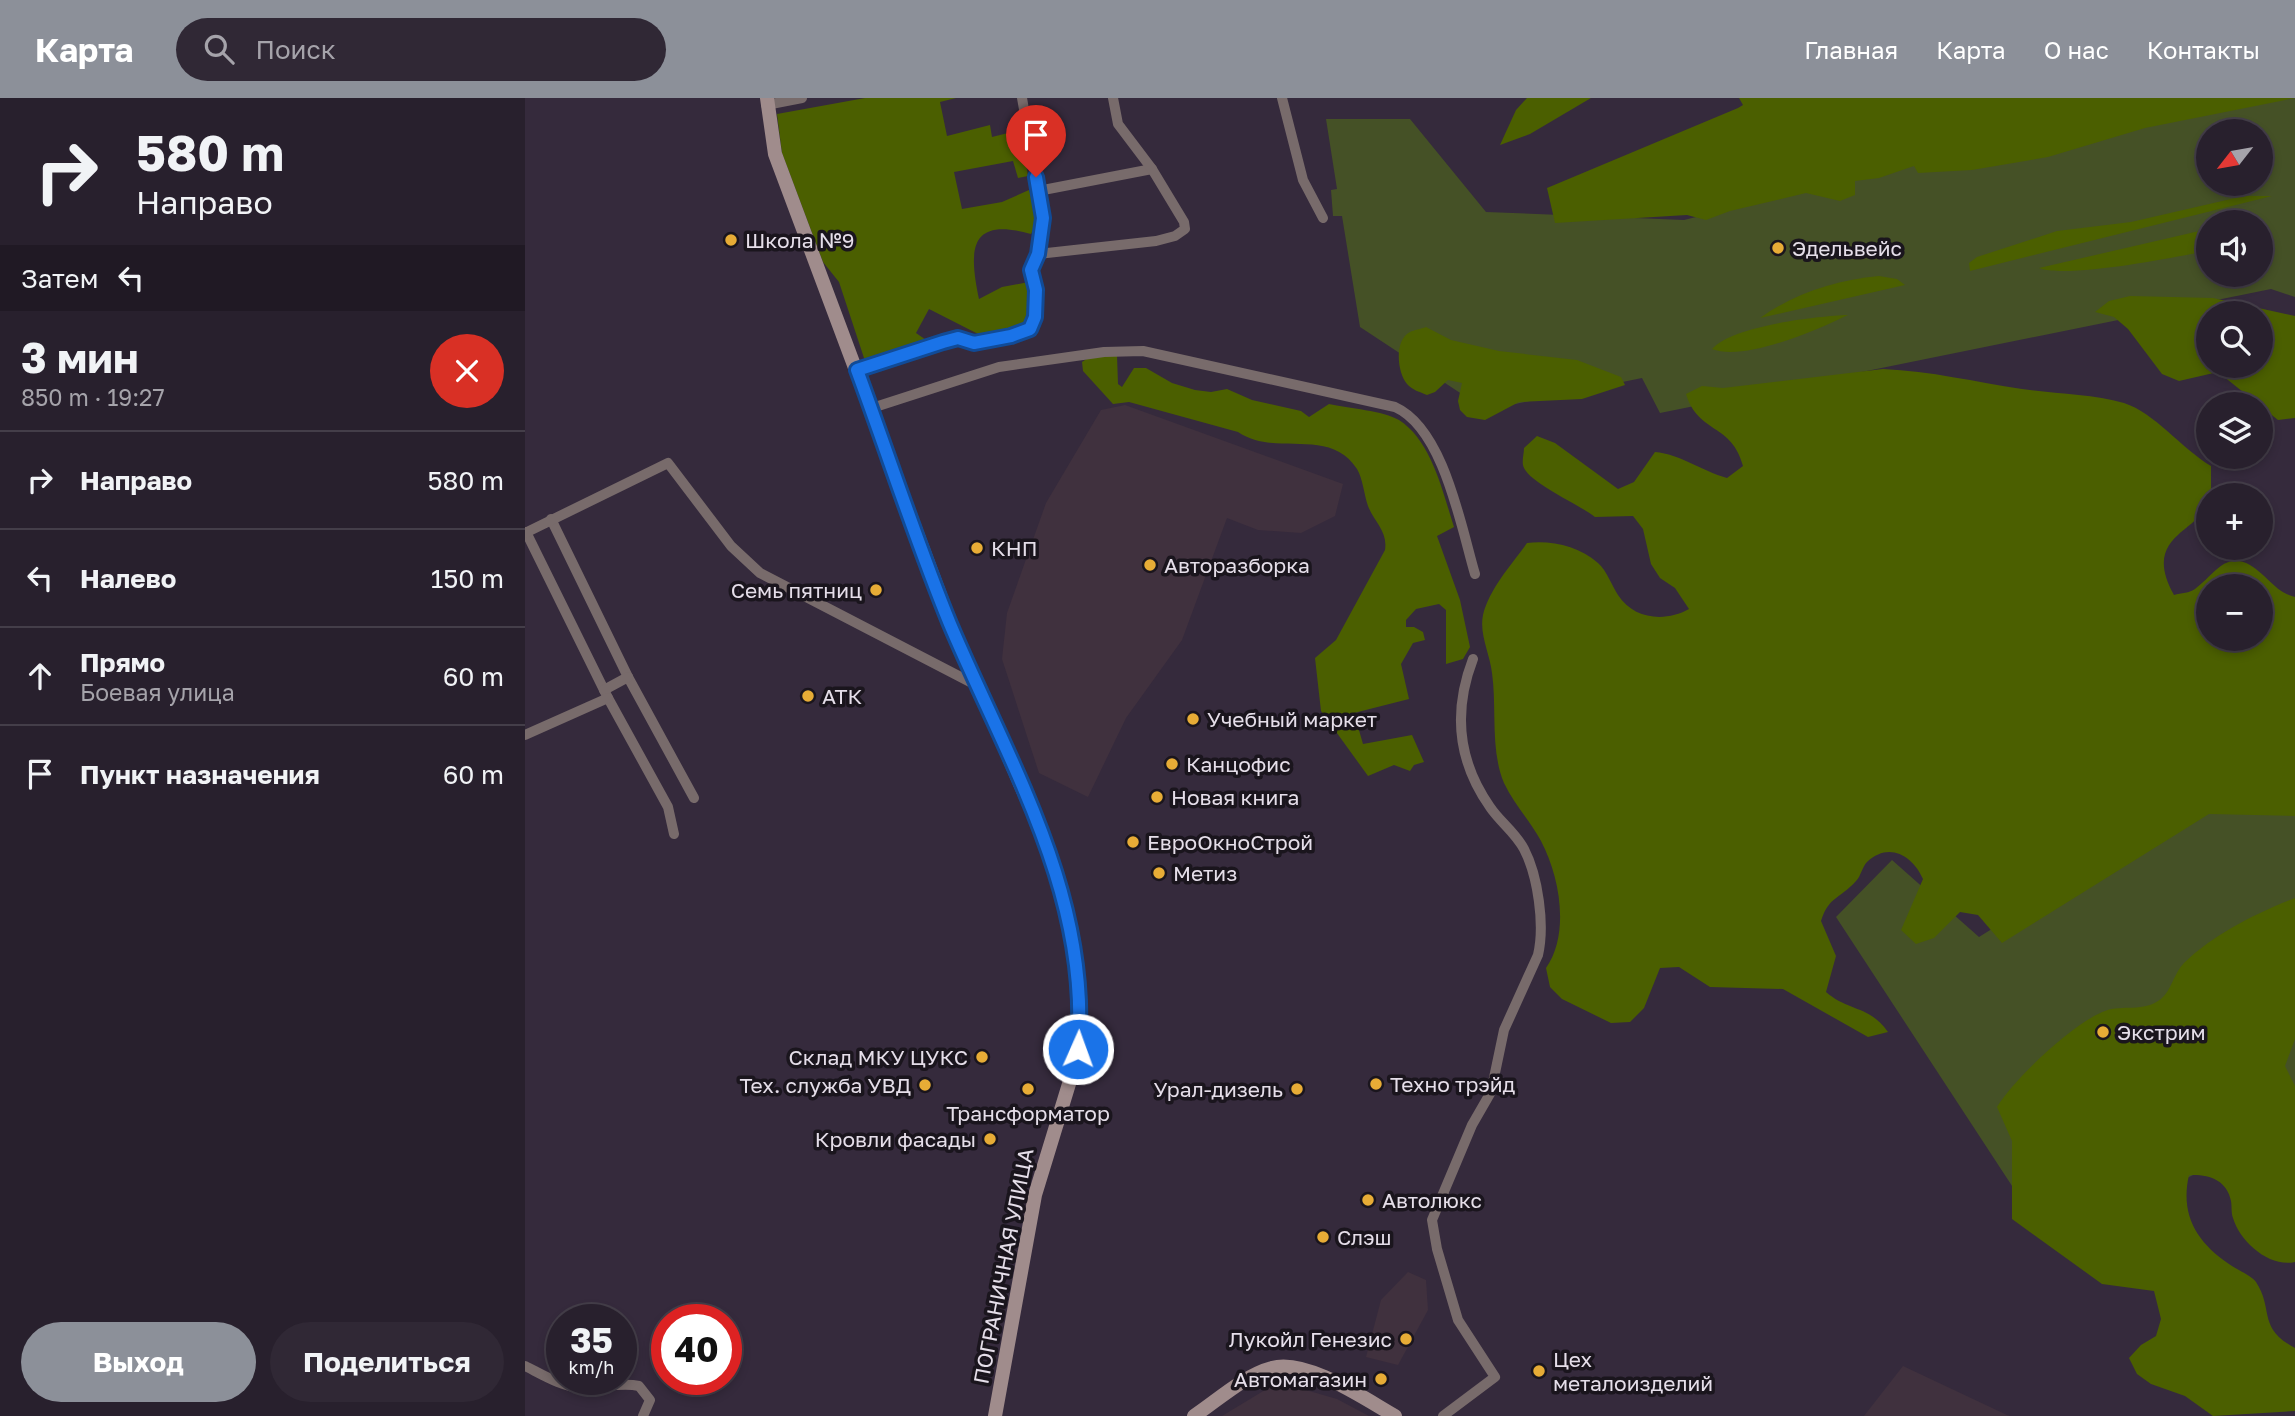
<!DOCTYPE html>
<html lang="ru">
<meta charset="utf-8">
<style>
:root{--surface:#28202d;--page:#302835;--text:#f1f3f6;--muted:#a5a3aa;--line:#443e49;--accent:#8c9099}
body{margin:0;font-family:"Golos Text",sans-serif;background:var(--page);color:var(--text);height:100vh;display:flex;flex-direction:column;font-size:26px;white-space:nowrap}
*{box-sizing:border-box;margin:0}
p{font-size:23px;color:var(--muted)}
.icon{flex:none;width:38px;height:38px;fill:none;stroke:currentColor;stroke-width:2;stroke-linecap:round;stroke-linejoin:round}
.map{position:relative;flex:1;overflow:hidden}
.details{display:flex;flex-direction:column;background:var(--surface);width:525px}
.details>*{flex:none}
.hud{background:#28202d;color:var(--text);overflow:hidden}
.needle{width:46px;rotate:239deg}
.tools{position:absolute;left:1671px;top:21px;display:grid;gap:14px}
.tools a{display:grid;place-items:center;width:77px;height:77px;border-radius:50%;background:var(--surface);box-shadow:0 4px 10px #0003,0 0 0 2px var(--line);font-size:35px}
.speed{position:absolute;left:21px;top:1206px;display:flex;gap:14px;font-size:35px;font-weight:700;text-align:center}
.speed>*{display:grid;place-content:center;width:91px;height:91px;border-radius:50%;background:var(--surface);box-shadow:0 4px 10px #0003,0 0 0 2px var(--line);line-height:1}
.speed small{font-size:18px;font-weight:400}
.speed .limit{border:10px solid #d22;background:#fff;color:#111}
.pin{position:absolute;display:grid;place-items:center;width:60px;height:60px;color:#fff;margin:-72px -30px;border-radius:50% 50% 50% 0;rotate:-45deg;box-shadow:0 0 7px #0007}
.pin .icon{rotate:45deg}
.me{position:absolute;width:77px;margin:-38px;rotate:2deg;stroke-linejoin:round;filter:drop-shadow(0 0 5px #0008)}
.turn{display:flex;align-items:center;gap:24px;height:147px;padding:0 21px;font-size:32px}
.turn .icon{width:91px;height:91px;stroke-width:2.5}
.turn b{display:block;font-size:49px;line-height:60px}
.then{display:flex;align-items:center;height:66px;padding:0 21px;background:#0003;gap:14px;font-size:26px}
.round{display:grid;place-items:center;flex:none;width:74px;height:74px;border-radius:37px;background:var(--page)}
.head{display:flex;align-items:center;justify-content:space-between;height:119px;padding:0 21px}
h1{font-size:42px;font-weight:700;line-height:52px}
.button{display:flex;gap:14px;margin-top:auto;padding:14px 21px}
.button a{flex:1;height:80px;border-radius:42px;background:var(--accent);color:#fff;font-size:28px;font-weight:700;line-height:80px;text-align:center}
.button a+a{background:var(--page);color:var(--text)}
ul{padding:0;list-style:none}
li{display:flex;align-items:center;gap:21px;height:98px;padding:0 21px;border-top:2px solid var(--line)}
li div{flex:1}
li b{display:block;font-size:26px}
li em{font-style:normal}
header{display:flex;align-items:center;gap:42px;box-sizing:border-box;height:98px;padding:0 35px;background:var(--accent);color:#fff}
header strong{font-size:33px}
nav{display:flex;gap:38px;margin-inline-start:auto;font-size:24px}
.search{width:490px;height:63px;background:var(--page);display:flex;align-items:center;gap:18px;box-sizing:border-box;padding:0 24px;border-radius:38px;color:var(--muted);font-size:26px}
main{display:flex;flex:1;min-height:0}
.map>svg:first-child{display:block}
.industrial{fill:#40313e}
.green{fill:#455126;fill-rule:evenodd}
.forest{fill:#4b5f00;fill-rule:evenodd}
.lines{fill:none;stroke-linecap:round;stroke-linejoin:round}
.street{stroke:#786b6b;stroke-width:10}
.secondary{stroke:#a08c8c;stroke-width:14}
.route-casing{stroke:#114b97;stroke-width:18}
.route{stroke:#1a73e8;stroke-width:12}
.poi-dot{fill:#e7ac36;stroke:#1a151d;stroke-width:2.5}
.labels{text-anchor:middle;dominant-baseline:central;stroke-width:7;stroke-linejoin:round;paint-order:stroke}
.poi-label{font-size:21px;fill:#e5dee9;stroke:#1a151d;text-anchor:start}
.street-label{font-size:21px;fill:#e5dee9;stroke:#1a151d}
</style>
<header>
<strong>Карта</strong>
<div class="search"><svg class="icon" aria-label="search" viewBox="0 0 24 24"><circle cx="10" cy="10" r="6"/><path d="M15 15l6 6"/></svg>Поиск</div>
<nav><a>Главная</a><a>Карта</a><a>О нас</a><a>Контакты</a></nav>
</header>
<main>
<section class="details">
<div class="hud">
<div class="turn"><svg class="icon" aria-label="right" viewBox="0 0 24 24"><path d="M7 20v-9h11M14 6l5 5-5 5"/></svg><div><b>580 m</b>Направо</div></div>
<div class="then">Затем<svg class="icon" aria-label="left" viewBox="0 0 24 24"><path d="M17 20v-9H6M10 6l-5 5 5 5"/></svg></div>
</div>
<div class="head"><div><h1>3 мин</h1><p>850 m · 19:27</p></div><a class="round" style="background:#d93025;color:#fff"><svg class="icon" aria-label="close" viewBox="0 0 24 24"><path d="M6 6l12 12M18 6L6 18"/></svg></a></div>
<ul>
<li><svg class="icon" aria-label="right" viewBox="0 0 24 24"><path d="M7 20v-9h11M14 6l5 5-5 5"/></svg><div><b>Направо</b></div><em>580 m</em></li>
<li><svg class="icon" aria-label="left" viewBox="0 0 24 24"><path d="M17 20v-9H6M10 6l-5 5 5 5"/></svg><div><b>Налево</b></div><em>150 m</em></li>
<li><svg class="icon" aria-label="ahead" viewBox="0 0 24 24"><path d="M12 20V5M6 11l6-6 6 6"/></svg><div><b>Прямо</b><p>Боевая улица</p></div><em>60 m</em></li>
<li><svg class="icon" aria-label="arrive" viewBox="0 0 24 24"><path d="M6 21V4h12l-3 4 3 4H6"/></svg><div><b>Пункт назначения</b></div><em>60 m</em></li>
</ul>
<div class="button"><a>Выход</a><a>Поделиться</a></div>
</section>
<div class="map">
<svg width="1770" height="1318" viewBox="0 0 1770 1318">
<rect width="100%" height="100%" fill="#352a3c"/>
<g class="industrial">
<polygon points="600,307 818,386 810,418 776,435 733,432 702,420 657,542 601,620 563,699 514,675 477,561 482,515 521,405 576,312"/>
<polygon points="883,1174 901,1182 903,1212 873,1267 841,1259 856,1202"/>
<polygon points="1378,1268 1482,1317 1485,1318 1339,1318"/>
<polygon points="753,1284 812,1301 844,1318 697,1318"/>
</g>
<g class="green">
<path d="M1646,0H1770V199L1746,191L1135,315L1117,280L961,312L835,229L817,118H808L806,92L812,91L801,21H885L961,114L1159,122ZM1684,33H1736V86H1684ZM1684,124H1736V177H1684Z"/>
<polygon points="1685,694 1770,699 1770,1028 1525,1146 1311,819 1367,762 1454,839"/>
</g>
<g class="forest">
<path d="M340,0H431L415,4L422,38L465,27L467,39L495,32L503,78L493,80L488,63L429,74L437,111L477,104L504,92C509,107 515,122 506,136C443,118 444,153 454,201L477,189L504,184L506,214L494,230L459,239L404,211L391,235L404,244L340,263L314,184L298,164L257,55L252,16Z"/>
<polygon points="1002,0 1066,0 1005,36 975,47 991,12"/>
<polygon points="1214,0 1770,0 1620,30 1523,59 1447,72 1393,75 1389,68 1354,80 1330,83 1330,97 1315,103 1281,95 1205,113 1181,122 1162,117 1030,125 1022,90 1213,10 1218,7"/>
<polygon points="1719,98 1747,98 1445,173 1444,165 1452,159 1532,133 1606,124"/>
<path d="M1683,131V153C1649,159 1543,181 1514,170Z"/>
<path d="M1354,178L1372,181L1380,187L1235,220C1270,195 1311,182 1354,178Z"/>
<path d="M1605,198L1688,200L1770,218V320L1753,322L1693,274L1654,283L1637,276L1603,231L1589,219L1570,214L1584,203ZM1684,215H1736V268H1684Z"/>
<path d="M1323,217C1292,232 1219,264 1187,251C1206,228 1292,218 1323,217Z"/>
<path d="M901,229L926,242L974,253L1052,262L1096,279L1100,287L1057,301L994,304L960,322L942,319L935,312L933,303L937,285L923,282L910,294L902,297C895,294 887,292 882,286C872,274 869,242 885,234C889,232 896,231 901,229Z"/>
<path d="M592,257L593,286L597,289L609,270H621L647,285L670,292L686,294L702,291L727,302L776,313L784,319L804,306C823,310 859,313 874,322C907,343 918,395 929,429L912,438L935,502L945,549L938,561L921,566V512L914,506L891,511L881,522V529H889L898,534L900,542L888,545L876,566L884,601L829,615L838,646L887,637L899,664L889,667L885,673L869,667L843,678L796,613L790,560L811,542L860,452C863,433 849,424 843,408C839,397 838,381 832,371C804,328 751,360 713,334L604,304L588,306L558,273L557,264L563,260Z"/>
<path d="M1358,271C1406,273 1450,284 1497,291C1530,296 1567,296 1599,305C1630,315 1656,350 1686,368V397H1684C1684,434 1613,433 1649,497C1656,495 1665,495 1670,491C1689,477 1700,453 1725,467C1742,477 1751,495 1770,499V718L1684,716L1477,845L1453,817L1435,814L1409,840L1391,846L1376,832L1398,781C1388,758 1364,743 1342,764C1337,769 1336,778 1331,783C1315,801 1304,798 1296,823L1311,858L1301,894C1324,914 1344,907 1363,934L1343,939L1258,891L1185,889L1154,869L1135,870L1119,910L1105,924L1086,925L1037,901L1025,889L1021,870C1045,836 1035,779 1016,743C1005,723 989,706 979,685C965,652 972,610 967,575C965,556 954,536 958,517C964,491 987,466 1002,445C1026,442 1054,448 1073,465C1082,473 1087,488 1093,497C1109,522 1141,524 1164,511L1150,490L1135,480L1126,466L1118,431L1108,418L1070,419C1054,406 1001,384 998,367C997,362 999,355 999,350L1012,338L1030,345L1093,391L1109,384L1130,354C1155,356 1177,373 1202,380L1218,368C1207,325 1173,336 1161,296L1177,288L1198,290ZM1684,488H1736V541H1684Z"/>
<path d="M1770,800V941L1760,968L1770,988V1164C1745,1170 1715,1144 1708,1120C1706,1115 1707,1109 1706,1103C1702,1082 1684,1076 1664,1077C1655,1116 1671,1144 1704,1166C1712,1172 1726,1177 1731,1184C1749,1211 1732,1230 1770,1250V1313L1688,1318L1660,1298L1626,1286L1612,1276L1604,1260L1616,1247L1631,1238L1636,1221L1629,1193L1577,1186L1487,1121V1043L1472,1009C1489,981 1549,924 1580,913C1598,906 1618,915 1636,901C1646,893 1649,875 1659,865C1689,836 1731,815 1770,800Z"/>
</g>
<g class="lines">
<g class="street">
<polyline points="497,0 518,120 513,159"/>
<polyline points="757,0 778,82 798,120"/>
<polyline points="241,7 277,0"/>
<polyline points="513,93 627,71"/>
<polyline points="333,272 418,244 433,240 449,245 505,231 510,219 511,192 506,172 513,156 631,143 650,138 660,131 659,124 627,71 593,26 588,0"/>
<path d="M347,310L474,269L579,254L618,253L870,309C919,331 936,429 950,476"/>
<polyline points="26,421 103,579 169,700"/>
<polyline points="1,434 83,600 143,709 149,736"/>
<polyline points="0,435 143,365 206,448 235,475 451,587"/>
<polyline points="79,592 103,579"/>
<polyline points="0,637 83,600"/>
<path d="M0,1268C18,1277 37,1289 58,1290C78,1290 95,1284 114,1288L125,1302L118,1318"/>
<path d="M918,1318L970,1279L933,1222L912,1151L907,1122L947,1027L966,994L979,932L1013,857C1020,827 1013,778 999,751C990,734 975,724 965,709C932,662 928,613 948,561"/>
</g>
<g class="secondary">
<polyline points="242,0 250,56 424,521 522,748 548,839 554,912 551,963 510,1097 470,1318"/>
<path d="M669,1318C693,1302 720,1277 747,1270C781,1260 840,1301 870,1318"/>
</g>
</g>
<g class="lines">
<g class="route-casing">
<path id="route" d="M511,79L518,120L513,156L506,172L511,192L510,219L505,231L486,238L449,245L433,240L418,244L332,272C363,356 391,443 425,526C483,663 566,797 553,951"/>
</g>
<use href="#route" class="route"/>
</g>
<g class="poi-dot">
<circle cx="206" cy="142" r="7"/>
<circle cx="1253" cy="150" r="7"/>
<circle cx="452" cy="450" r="7"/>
<circle cx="625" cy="467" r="7"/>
<circle cx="351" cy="492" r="7"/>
<circle cx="283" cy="598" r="7"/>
<circle cx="668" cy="621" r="7"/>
<circle cx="647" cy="666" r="7"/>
<circle cx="632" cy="699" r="7"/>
<circle cx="608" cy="744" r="7"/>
<circle cx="634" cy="775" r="7"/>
<circle cx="1578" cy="934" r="7"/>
<circle cx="457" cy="959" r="7"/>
<circle cx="851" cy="986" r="7"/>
<circle cx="400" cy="987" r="7"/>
<circle cx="503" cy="991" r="7"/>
<circle cx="772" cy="991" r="7"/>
<circle cx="465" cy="1041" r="7"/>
<circle cx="843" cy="1102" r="7"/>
<circle cx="798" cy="1139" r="7"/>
<circle cx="881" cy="1241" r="7"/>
<circle cx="1014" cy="1273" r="7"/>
<circle cx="856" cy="1281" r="7"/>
</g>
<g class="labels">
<g class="poi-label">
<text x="220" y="142">Школа №9</text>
<text x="1267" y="150">Эдельвейс</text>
<text x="466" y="450">КНП</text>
<text x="639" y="467">Авторазборка</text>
<text x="337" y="492" text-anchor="end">Семь пятниц</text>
<text x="297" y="598">АТК</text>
<text x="682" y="621">Учебный маркет</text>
<text x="661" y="666">Канцофис</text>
<text x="646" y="699">Новая книга</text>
<text x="622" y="744">ЕвроОкноСтрой</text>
<text x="648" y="775">Метиз</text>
<text x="1592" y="934">Экстрим</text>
<text x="443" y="959" text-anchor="end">Склад МКУ ЦУКС</text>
<text x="865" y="986">Техно трэйд</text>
<text x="386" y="987" text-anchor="end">Тех. служба УВД</text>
<text x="758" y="991" text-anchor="end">Урал-дизель</text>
<text x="503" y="1015" text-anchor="middle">Трансформатор</text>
<text x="451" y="1041" text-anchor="end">Кровли фасады</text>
<text x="857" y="1102">Автолюкс</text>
<text x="812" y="1139">Слэш</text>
<text x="867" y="1241" text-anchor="end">Лукойл Генезис</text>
<text x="1028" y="1261">Цех<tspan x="1028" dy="24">металоизделий</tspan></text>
<text x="842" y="1281" text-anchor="end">Автомагазин</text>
</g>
<g class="street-label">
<text transform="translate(478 1168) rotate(-79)">ПОГРАНИЧНАЯ УЛИЦА</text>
</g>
</g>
</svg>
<div class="tools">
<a><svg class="needle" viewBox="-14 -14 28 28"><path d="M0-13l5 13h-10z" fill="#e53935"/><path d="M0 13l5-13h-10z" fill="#a5a3aa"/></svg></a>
<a><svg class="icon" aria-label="sound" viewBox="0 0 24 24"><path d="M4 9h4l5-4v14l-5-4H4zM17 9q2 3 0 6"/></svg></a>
<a><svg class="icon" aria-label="search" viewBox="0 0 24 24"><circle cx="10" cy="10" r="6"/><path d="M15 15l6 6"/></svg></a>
<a><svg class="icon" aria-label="layers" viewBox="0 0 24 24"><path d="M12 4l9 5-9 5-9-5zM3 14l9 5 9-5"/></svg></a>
<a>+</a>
<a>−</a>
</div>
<div class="speed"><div>35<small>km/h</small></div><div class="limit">40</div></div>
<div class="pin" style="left:511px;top:79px;background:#d93025"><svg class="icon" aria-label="arrive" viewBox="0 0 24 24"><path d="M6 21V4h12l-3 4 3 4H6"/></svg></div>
<svg class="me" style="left:553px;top:951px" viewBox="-20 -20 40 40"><circle r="17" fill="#1a73e8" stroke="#fff" stroke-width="3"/><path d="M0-11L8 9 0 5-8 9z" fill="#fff"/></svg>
</div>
</main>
